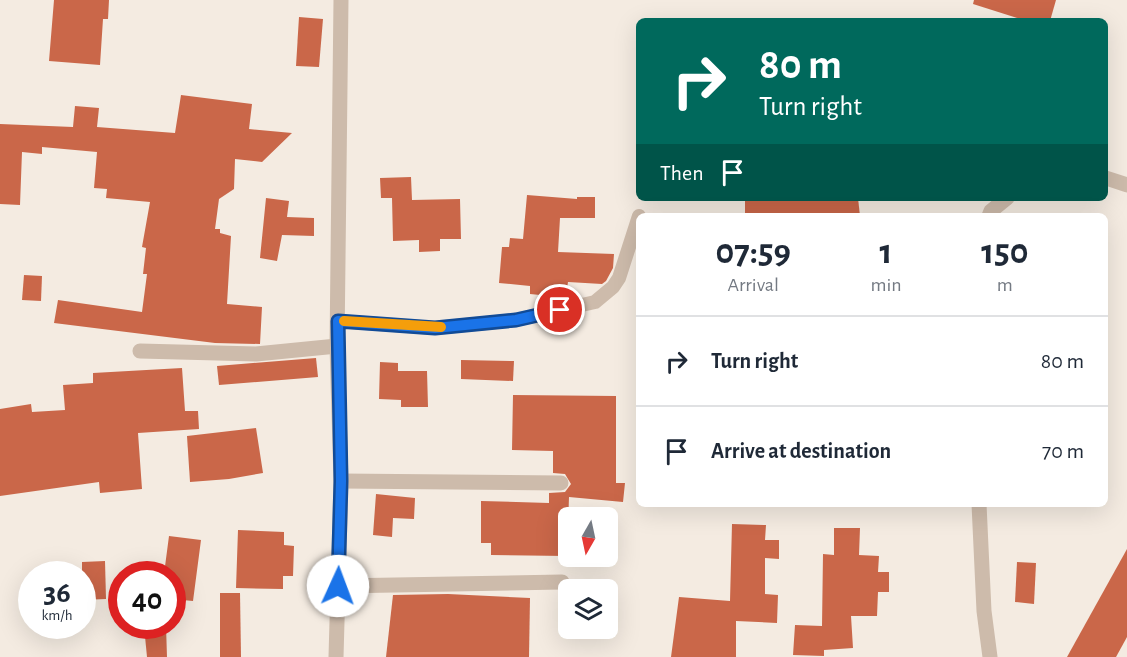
<!DOCTYPE html>
<style>
:root{--surface:#fff;--page:#f2f2f3;--text:#1f2937;--muted:#747a83;--line:#e0e1e3}
body{margin:0;font-family:"Alegreya Sans",sans-serif;background:var(--page);color:var(--text);height:100vh;display:flex;flex-direction:column;font-size:22px;white-space:nowrap}
*{box-sizing:border-box;margin:0}
p{font-size:20px;color:var(--muted)}
.icon{flex:none;width:33px;height:33px;fill:none;stroke:currentColor;stroke-width:2;stroke-linecap:round;stroke-linejoin:round}
.map{position:relative;flex:1;overflow:hidden}
.details{position:absolute;left:636px;top:213px;width:472px;height:294px;display:flex;flex-direction:column;background:var(--surface);border-radius:9px;box-shadow:0 6px 24px #0002}
.details>*{flex:none}
.top-card{position:absolute;left:636px;top:18px;width:472px;height:183px;border-radius:9px;box-shadow:0 6px 24px #0002;background:#00695c;color:#fff;overflow:hidden}
.needle{width:39px;rotate:189deg}
.tools{position:absolute;left:558px;top:507px;display:grid;gap:12px}
.tools a{display:grid;place-items:center;width:60px;height:60px;border-radius:9px;background:var(--surface);box-shadow:0 6px 24px #0002;font-size:30px}
.speed{position:absolute;left:18px;top:561px;display:flex;gap:12px;font-size:30px;font-weight:700;text-align:center}
.speed>*{display:grid;place-content:center;width:78px;height:78px;border-radius:50%;background:var(--surface);box-shadow:0 6px 24px #0002;line-height:1}
.speed small{font-size:15px;font-weight:400}
.speed .limit{border:9px solid #d22;background:#fff;color:#111}
.pin{position:absolute;display:grid;place-items:center;width:51px;height:51px;color:#fff;margin:-26px;border:3px solid #fff;border-radius:50%;box-shadow:0 2px 6px #0007}
.me{position:absolute;width:66px;margin:-33px;rotate:2deg;stroke-linejoin:round;filter:drop-shadow(0 0 4px #0008)}
.turn{display:flex;align-items:center;gap:21px;height:126px;padding:0 24px;font-size:27px}
.turn .icon{width:78px;height:78px;stroke-width:2.5}
.turn b{display:block;font-size:42px;line-height:51px}
.then{display:flex;align-items:center;height:57px;padding:0 24px;background:#0003;gap:12px;font-size:22px}
.eta{display:flex;justify-content:space-evenly;align-items:center;height:102px;text-align:center}
.eta b{font-size:36px;font-weight:600;line-height:42px}
ul{padding:0;list-style:none}
li{display:flex;align-items:center;gap:18px;height:90px;padding:0 24px;border-top:2px solid var(--line)}
li div{flex:1}
li b{display:block;font-size:22px}
li em{font-style:normal}
.map>svg:first-child{display:block}
.building{fill:#ca6749}
.lines{fill:none;stroke-linecap:round;stroke-linejoin:round}
.service{stroke:#cdbbab;stroke-width:14}
.minor{stroke:#cdbbab;stroke-width:15}
.tertiary{stroke:#cdbbab;stroke-width:15}
.route-casing{stroke:#114b97;stroke-width:15}
.route{stroke:#1a73e8;stroke-width:10}
.slow{stroke:#f59e0b;stroke-width:10}
</style>
<div class="map">
<svg width="1127" height="657" viewBox="0 0 1127 657">
<rect width="100%" height="100%" fill="#f4ebe1"/>
<g class="building">
<polygon points="54,0 109,0 108,19 103,19 100,65 49,61"/>
<polygon points="974,0 1056,0 1050,21 1027,21 973,4"/>
<polygon points="299,17 323,19 319,67 296,66"/>
<polygon points="181,95 252,104 249,129 292,133 262,162 235,159 234,189 219,199 215,229 220,229 220,233 231,236 227,304 262,307 260,344 215,343 54,323 58,300 142,312 147,274 143,274 146,248 142,247 150,202 106,198 107,189 94,188 97,152 42,147 42,154 22,152 20,205 0,204 0,124 73,127 75,106 99,108 97,127 175,133"/>
<polygon points="411,177 412,200 460,199 461,239 440,239 440,251 419,252 419,240 393,241 392,198 381,198 380,178"/>
<polygon points="527,195 577,199 577,197 595,197 595,218 560,218 558,252 614,254 613,268 606,281 602,284 568,282 567,289 551,287 550,296 530,294 530,286 499,283 502,247 509,247 510,238 523,239"/>
<polygon points="266,198 289,201 287,217 314,218 314,236 282,235 277,261 260,258"/>
<polygon points="745,198 858,198 860,216 745,216"/>
<polygon points="24,275 42,276 41,301 22,300"/>
<polygon points="316,358 318,377 219,385 217,366"/>
<polygon points="461,360 514,361 513,381 461,379"/>
<polygon points="380,362 398,363 398,371 427,371 428,407 401,407 401,400 379,399"/>
<polygon points="182,368 185,411 198,411 199,429 138,433 142,489 100,493 99,482 0,496 0,409 31,404 32,412 65,410 63,385 93,383 93,373"/>
<polygon points="513,395 616,396 616,483 625,483 623,502 569,497 567,556 491,555 491,543 481,543 481,501 549,503 549,493 565,492 571,484 565,474 553,473 553,451 512,450"/>
<polygon points="256,428 263,473 229,479 190,482 187,436"/>
<polygon points="376,494 415,498 414,519 393,518 392,537 373,535"/>
<polygon points="732,524 766,525 765,540 779,540 779,559 765,558 765,594 778,595 777,623 736,621 736,657 671,657 679,597 730,601"/>
<polygon points="834,528 860,528 859,555 879,556 878,572 889,572 889,592 878,592 877,616 851,616 853,648 824,650 824,656 793,655 795,625 822,626 823,554 834,555"/>
<polygon points="238,530 284,532 284,545 294,546 293,576 283,576 283,589 236,588"/>
<polygon points="169,536 201,540 193,601 172,599 172,574 164,574"/>
<polygon points="1127,549 1127,637 1116,657 1067,657"/>
<polygon points="105,561 106,599 82,600 82,562"/>
<polygon points="1017,562 1036,563 1034,604 1015,602"/>
<polygon points="220,593 240,593 241,657 220,657"/>
<polygon points="448,594 530,598 529,657 386,657 393,595"/>
<polygon points="144,626 166,626 167,657 147,657"/>
</g>
<g class="lines">
<polyline class="service" points="337,321 435,328 516,320 595,302 613,287 619,278 639,216"/>
<g class="minor">
<polyline points="1106,178 1127,185"/>
<polyline points="989,216 991,211 1007,198"/>
<polyline points="140,351 256,354 337,346"/>
<polyline points="341,481 561,483"/>
<polyline points="979,504 984,611 990,657"/>
<polyline points="338,586 562,582"/>
</g>
<polyline class="tertiary" points="336,657 341,481 337,346 341,0"/>
</g>
<g class="lines">
<g class="route-casing">
<polyline id="route" points="338,586 341,481 338,321 435,328 516,320 560,310"/>
</g>
<use href="#route" class="route"/>
<polyline class="slow" points="344,321 441,327"/>
</g>
</svg>
<div class="tools">
<a><svg class="needle" viewBox="-14 -14 28 28"><path d="M0-13l5 13h-10z" fill="#e53935"/><path d="M0 13l5-13h-10z" fill="#747a83"/></svg></a>
<a><svg class="icon" aria-label="layers" viewBox="0 0 24 24"><path d="M12 4l9 5-9 5-9-5zM3 14l9 5 9-5"/></svg></a>
</div>
<div class="speed"><div>36<small>km/h</small></div><div class="limit">40</div></div>
<div class="pin" style="left:560px;top:310px;background:#d93025"><svg class="icon" aria-label="arrive" viewBox="0 0 24 24"><path d="M6 21V4h12l-3 4 3 4H6"/></svg></div>
<svg class="me" style="left:338px;top:586px" viewBox="-20 -20 40 40"><circle r="19" fill="#fff"/><path d="M0-13L10 11 0 6-10 11z" fill="#1a73e8"/></svg>
<div class="top-card">
<div class="turn"><svg class="icon" aria-label="right" viewBox="0 0 24 24"><path d="M7 20v-9h11M14 6l5 5-5 5"/></svg><div><b>80 m</b>Turn right</div></div>
<div class="then">Then<svg class="icon" aria-label="arrive" viewBox="0 0 24 24"><path d="M6 21V4h12l-3 4 3 4H6"/></svg></div>
</div>
<section class="details">
<div class="eta">
<div><b>07:59</b><p>Arrival</p></div>
<div><b>1</b><p>min</p></div>
<div><b>150</b><p>m</p></div>
</div>
<ul>
<li><svg class="icon" aria-label="right" viewBox="0 0 24 24"><path d="M7 20v-9h11M14 6l5 5-5 5"/></svg><div><b>Turn right</b></div><em>80 m</em></li>
<li><svg class="icon" aria-label="arrive" viewBox="0 0 24 24"><path d="M6 21V4h12l-3 4 3 4H6"/></svg><div><b>Arrive at destination</b></div><em>70 m</em></li>
</ul>
</section>
</div>
